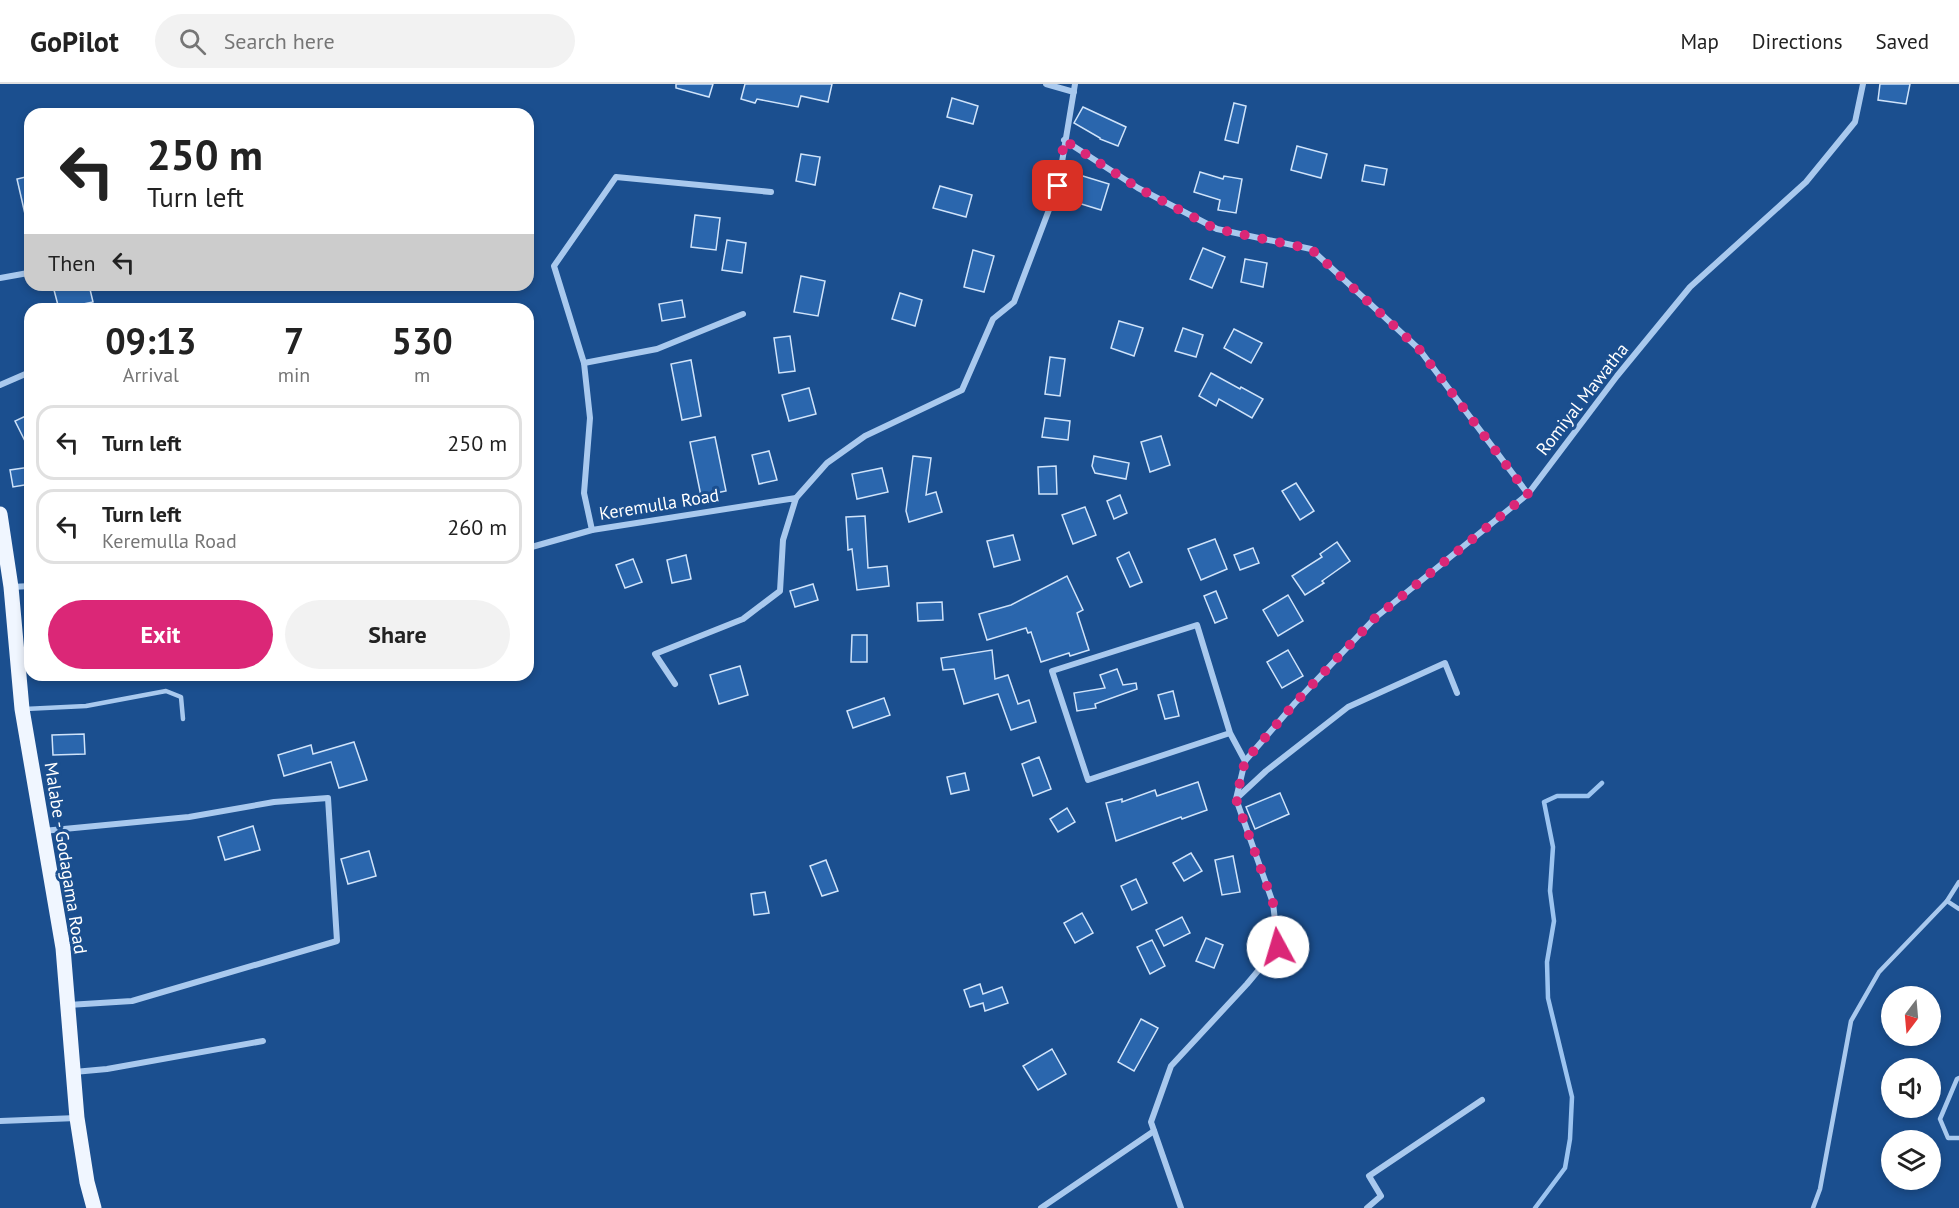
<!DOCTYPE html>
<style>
:root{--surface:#fff;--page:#f2f2f2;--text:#222;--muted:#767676;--line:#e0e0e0;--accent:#db2777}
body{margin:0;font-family:"PT Sans",sans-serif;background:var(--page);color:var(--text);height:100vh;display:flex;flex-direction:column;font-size:22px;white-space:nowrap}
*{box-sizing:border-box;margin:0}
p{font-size:20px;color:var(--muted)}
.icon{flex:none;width:33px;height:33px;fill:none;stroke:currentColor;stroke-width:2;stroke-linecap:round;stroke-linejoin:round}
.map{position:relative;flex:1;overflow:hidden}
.details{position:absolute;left:24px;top:219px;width:510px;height:378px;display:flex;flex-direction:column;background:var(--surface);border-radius:18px;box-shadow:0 3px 9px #0003}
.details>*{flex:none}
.guide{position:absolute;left:24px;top:24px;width:510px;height:183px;border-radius:18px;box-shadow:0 3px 9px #0003;background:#fff;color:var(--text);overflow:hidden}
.needle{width:39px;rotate:196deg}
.buttons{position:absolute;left:1881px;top:902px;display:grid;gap:12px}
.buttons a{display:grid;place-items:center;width:60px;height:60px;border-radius:50%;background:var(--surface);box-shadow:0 3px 9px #0003;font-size:30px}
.pin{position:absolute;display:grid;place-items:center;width:51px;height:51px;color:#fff;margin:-26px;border-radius:12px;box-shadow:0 3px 9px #0006}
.me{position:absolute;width:66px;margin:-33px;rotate:354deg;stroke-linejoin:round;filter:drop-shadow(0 0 4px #0008)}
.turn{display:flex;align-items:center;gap:21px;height:126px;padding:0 24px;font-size:27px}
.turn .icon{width:78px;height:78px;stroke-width:2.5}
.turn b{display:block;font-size:42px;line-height:51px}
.then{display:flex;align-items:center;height:57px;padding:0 24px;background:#0003;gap:12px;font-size:22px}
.eta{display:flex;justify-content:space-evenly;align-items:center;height:102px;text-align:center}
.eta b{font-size:36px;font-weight:700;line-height:42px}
.primary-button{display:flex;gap:12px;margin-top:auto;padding:12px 24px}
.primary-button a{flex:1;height:69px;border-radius:36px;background:var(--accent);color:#fff;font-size:24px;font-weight:700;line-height:69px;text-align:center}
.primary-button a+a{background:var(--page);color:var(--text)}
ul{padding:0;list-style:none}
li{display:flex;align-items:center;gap:18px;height:75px;margin:0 12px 9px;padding:0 12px;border:3px solid var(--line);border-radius:18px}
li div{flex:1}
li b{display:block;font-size:22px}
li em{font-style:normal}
header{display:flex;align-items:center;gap:36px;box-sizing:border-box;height:84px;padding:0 30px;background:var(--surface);border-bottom:2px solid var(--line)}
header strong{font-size:28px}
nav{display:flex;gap:33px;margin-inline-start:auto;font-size:21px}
.search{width:420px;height:54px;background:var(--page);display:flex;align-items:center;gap:15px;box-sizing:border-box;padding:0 21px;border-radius:33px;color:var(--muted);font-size:22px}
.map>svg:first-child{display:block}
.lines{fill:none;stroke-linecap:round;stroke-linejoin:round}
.stream{stroke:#9cc4f0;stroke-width:4.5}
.building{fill:#2a66ad;stroke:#cfe3fa;stroke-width:1.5}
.lane{stroke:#a9c9ee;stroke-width:4.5}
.street{stroke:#a9c9ee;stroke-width:6}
.primary{stroke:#f0f6ff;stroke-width:15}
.route{stroke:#db2777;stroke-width:10;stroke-dasharray:0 18}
.labels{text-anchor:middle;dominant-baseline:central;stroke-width:6;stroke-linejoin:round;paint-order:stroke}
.street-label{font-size:18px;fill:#fff;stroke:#1b4f8f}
</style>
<header>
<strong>GoPilot</strong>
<div class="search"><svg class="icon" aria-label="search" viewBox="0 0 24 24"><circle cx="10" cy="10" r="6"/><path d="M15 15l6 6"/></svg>Search here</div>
<nav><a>Map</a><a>Directions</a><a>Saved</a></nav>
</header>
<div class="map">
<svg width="1959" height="1124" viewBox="0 0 1959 1124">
<rect width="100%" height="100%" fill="#1b4f8f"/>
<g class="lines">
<polyline class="stream" points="1535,1124 1565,1084 1570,1055 1572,1013 1548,914 1547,878 1554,837 1550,807 1553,763 1544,718 1557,712 1588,712 1602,699"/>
</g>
<g class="building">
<polygon points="676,0 713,0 709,13 676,4"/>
<polygon points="745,0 832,0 828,18 801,12 798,23 757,15 755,19 741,15"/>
<polygon points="1880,0 1910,0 1906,20 1878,16"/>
<polygon points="952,14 978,22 973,40 947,33"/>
<polygon points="1234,19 1246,22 1238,59 1225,56"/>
<polygon points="1083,23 1126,43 1118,62 1100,55 1100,54 1074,39"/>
<polygon points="1297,62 1327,70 1321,94 1291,86"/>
<polygon points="801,70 820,73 815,101 796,97"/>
<polygon points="1365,81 1387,85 1384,101 1362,97"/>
<polygon points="1200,88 1223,95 1224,92 1242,95 1236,129 1218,126 1220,116 1194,108"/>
<polygon points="1073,89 1109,100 1101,126 1065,115"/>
<polygon points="30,92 30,129 25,130 17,95"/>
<polygon points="940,102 972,111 966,133 933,124"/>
<polygon points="695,131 720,134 716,166 691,163"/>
<polygon points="727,156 746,159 742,189 722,186"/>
<polygon points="1203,164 1225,173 1212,204 1190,195"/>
<polygon points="973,166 994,172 984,208 964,203"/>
<polygon points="1245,175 1267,179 1263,203 1241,198"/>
<polygon points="801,192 825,197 818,232 794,228"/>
<polygon points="72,201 89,201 93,218 59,225 54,206"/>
<polygon points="900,209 922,216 915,242 892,235"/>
<polygon points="682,216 685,233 662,237 659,220"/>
<polygon points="1119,237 1143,244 1134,272 1111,264"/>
<polygon points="1183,244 1203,251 1196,273 1175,267"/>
<polygon points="1234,245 1262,259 1251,279 1224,264"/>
<polygon points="790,252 795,287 779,289 774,254"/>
<polygon points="1050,273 1065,275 1060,312 1045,310"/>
<polygon points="691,276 701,332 682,336 671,280"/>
<polygon points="1211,289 1240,305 1241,303 1263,315 1252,334 1219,315 1216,322 1199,312"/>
<polygon points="809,304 816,330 789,337 782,311"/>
<polygon points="30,330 30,367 15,337"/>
<polygon points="1045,334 1070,337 1068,356 1042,353"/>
<polygon points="1161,352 1170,381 1150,388 1141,358"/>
<polygon points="715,353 726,407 701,412 690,358"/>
<polygon points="769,367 777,396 759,400 752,371"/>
<polygon points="913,372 931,374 926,411 936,408 942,428 909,438 906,427"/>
<polygon points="1094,372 1129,379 1126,395 1095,389 1092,382"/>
<polygon points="1056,382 1057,410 1039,410 1038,383"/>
<polygon points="30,383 30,400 13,403 10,386"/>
<polygon points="882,384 888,408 857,415 852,390"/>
<polygon points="1296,399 1314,427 1300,436 1282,407"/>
<polygon points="1120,411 1127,429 1114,435 1107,417"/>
<polygon points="1085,423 1096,451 1073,460 1062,431"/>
<polygon points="865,432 868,484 887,482 889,502 857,506 852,465 848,466 846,433"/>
<polygon points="1013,451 1020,476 994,483 987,457"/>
<polygon points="1215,455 1227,485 1201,496 1188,465"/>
<polygon points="1337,458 1350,477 1322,497 1324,499 1305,511 1292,492 1322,473 1320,470"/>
<polygon points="1253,464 1259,479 1240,486 1234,471"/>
<polygon points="1129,468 1142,498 1130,503 1117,474"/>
<polygon points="686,471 691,495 672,499 667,476"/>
<polygon points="633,475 642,498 625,504 616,481"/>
<polygon points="1067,492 1083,526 1077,529 1089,566 1070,572 1069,569 1041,578 1031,548 1028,549 1026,544 987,556 979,530 1011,521"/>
<polygon points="813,500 818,516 795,523 790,507"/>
<polygon points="1216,507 1227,534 1215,539 1204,512"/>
<polygon points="1288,511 1303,537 1278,552 1263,526"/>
<polygon points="942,518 943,536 918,537 917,519"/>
<polygon points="852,551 867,551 867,578 851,578"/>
<polygon points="992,566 995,595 1008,591 1018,620 1029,616 1036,638 1011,646 998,610 964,620 954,585 943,586 941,574"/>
<polygon points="1288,566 1303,592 1282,604 1267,578"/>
<polygon points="740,582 748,611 719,620 710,591"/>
<polygon points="1117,585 1123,601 1136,599 1137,605 1095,620 1096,624 1077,627 1074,609 1105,604 1100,591"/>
<polygon points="1173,607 1179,632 1165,635 1158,611"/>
<polygon points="884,614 890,631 853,644 847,627"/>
<polygon points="84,650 85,670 53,671 52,651"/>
<polygon points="354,658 367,696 339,704 331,678 284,692 278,671 311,661 313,670"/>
<polygon points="1039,673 1051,705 1033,712 1022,680"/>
<polygon points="965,689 969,706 951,710 947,693"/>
<polygon points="1198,698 1207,726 1182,735 1181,733 1116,757 1106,719 1122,715 1122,718 1155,706 1157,712"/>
<polygon points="1280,709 1289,730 1255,745 1246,723"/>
<polygon points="1067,724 1075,738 1058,748 1050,735"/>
<polygon points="253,742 260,766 225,776 218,753"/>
<polygon points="369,767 376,792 348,800 341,775"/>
<polygon points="1191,769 1202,787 1184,797 1173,779"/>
<polygon points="1233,772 1240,808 1222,811 1215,776"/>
<polygon points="826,776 838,807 822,812 810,782"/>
<polygon points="1136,795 1147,819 1132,826 1121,802"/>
<polygon points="765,808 769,829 754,831 751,810"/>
<polygon points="1082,829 1093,849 1075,859 1064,839"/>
<polygon points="1182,833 1190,849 1164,862 1156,846"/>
<polygon points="1206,854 1223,861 1214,884 1196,877"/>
<polygon points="1152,856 1165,882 1150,890 1137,863"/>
<polygon points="980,900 983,910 1002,903 1008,919 985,927 983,919 970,923 964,906"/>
<polygon points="1141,935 1158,944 1134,987 1118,978"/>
<polygon points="1052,965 1066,990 1038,1006 1023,982"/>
</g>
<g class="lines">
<g class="lane">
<polyline points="25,625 86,622 166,607 181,613 183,635"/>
<polyline points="1947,817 1959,825"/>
<polyline points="1959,994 1957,995 1940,1035 1948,1054 1959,1054"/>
<polyline points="1813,1124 1820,1105 1851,937 1879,888 1947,817 1959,798"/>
</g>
<g class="street">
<polyline points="1046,0 1074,8"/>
<polyline points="1064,56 1138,104 1217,145 1311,165 1419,265 1528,410"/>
<polyline points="0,194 28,189 30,157"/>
<polyline points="584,279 554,182 616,93 771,108"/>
<polyline points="0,301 30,288"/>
<polyline points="796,414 827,379 865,352 962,306 993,235 1014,218 1058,102 1075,0"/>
<polyline points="592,446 584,409 590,334 584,279 657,265 743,230"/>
<polyline points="528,464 592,446 796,414 783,456 780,507 743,535 655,570 675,600"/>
<polyline points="12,503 30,502"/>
<polyline points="1230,649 1197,541 1052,587 1088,696 1230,649 1245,677"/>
<polyline points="1237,714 1266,687 1348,623 1445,579 1457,609"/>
<polyline points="43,747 189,733 274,718 328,714 337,857 132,917 68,921"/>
<polyline points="74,988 107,985 263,957"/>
<polyline points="0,1037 77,1034"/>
<polyline points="1041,1124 1154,1047"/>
<polyline points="1181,1124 1151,1038 1171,982 1247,900 1278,863 1273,819 1236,715 1245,677 1295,619 1375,534 1528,410 1617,292 1690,203 1806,98 1855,38 1863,0"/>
<polyline points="1367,1124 1381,1112 1369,1092 1482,1016"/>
</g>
<polyline class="primary" points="0,430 11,503 22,625 63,864 77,1034 87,1098 94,1124"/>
</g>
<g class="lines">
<polyline class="route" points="1058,102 1064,56 1138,104 1216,145 1311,165 1419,265 1528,410 1375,534 1295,619 1245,677 1236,715 1273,819 1278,863"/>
</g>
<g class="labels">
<g class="street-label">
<text transform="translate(1582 315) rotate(-52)">Romiyal Mawatha</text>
<text transform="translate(659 420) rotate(-9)">Keremulla Road</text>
<text transform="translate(66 774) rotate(81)">Malabe - Godagama Road</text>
</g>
</g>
</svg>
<div class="buttons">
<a><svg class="needle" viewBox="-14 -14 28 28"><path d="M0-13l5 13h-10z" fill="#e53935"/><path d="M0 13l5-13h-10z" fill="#767676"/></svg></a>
<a><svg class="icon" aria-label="sound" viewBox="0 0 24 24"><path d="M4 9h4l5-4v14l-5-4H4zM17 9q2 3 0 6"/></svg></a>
<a><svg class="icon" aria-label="layers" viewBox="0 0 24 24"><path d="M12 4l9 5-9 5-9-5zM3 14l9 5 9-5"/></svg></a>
</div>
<div class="pin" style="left:1058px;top:102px;background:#d93025"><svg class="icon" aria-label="arrive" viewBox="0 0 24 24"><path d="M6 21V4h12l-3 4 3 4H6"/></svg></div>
<svg class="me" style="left:1278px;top:863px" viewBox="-20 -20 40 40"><circle r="19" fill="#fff"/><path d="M0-13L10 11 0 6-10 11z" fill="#db2777"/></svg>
<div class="guide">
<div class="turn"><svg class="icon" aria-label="left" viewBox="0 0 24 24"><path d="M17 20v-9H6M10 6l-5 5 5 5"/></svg><div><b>250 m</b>Turn left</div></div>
<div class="then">Then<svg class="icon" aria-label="left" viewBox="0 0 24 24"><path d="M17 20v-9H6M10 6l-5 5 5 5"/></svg></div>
</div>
<section class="details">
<div class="eta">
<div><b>09:13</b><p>Arrival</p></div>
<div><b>7</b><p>min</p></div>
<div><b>530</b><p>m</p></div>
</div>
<ul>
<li><svg class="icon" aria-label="left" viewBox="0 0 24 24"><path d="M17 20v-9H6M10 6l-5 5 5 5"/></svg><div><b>Turn left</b></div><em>250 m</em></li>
<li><svg class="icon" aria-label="left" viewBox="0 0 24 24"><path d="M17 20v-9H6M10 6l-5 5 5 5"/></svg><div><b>Turn left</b><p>Keremulla Road</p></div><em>260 m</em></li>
</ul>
<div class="primary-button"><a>Exit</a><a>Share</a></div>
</section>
</div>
